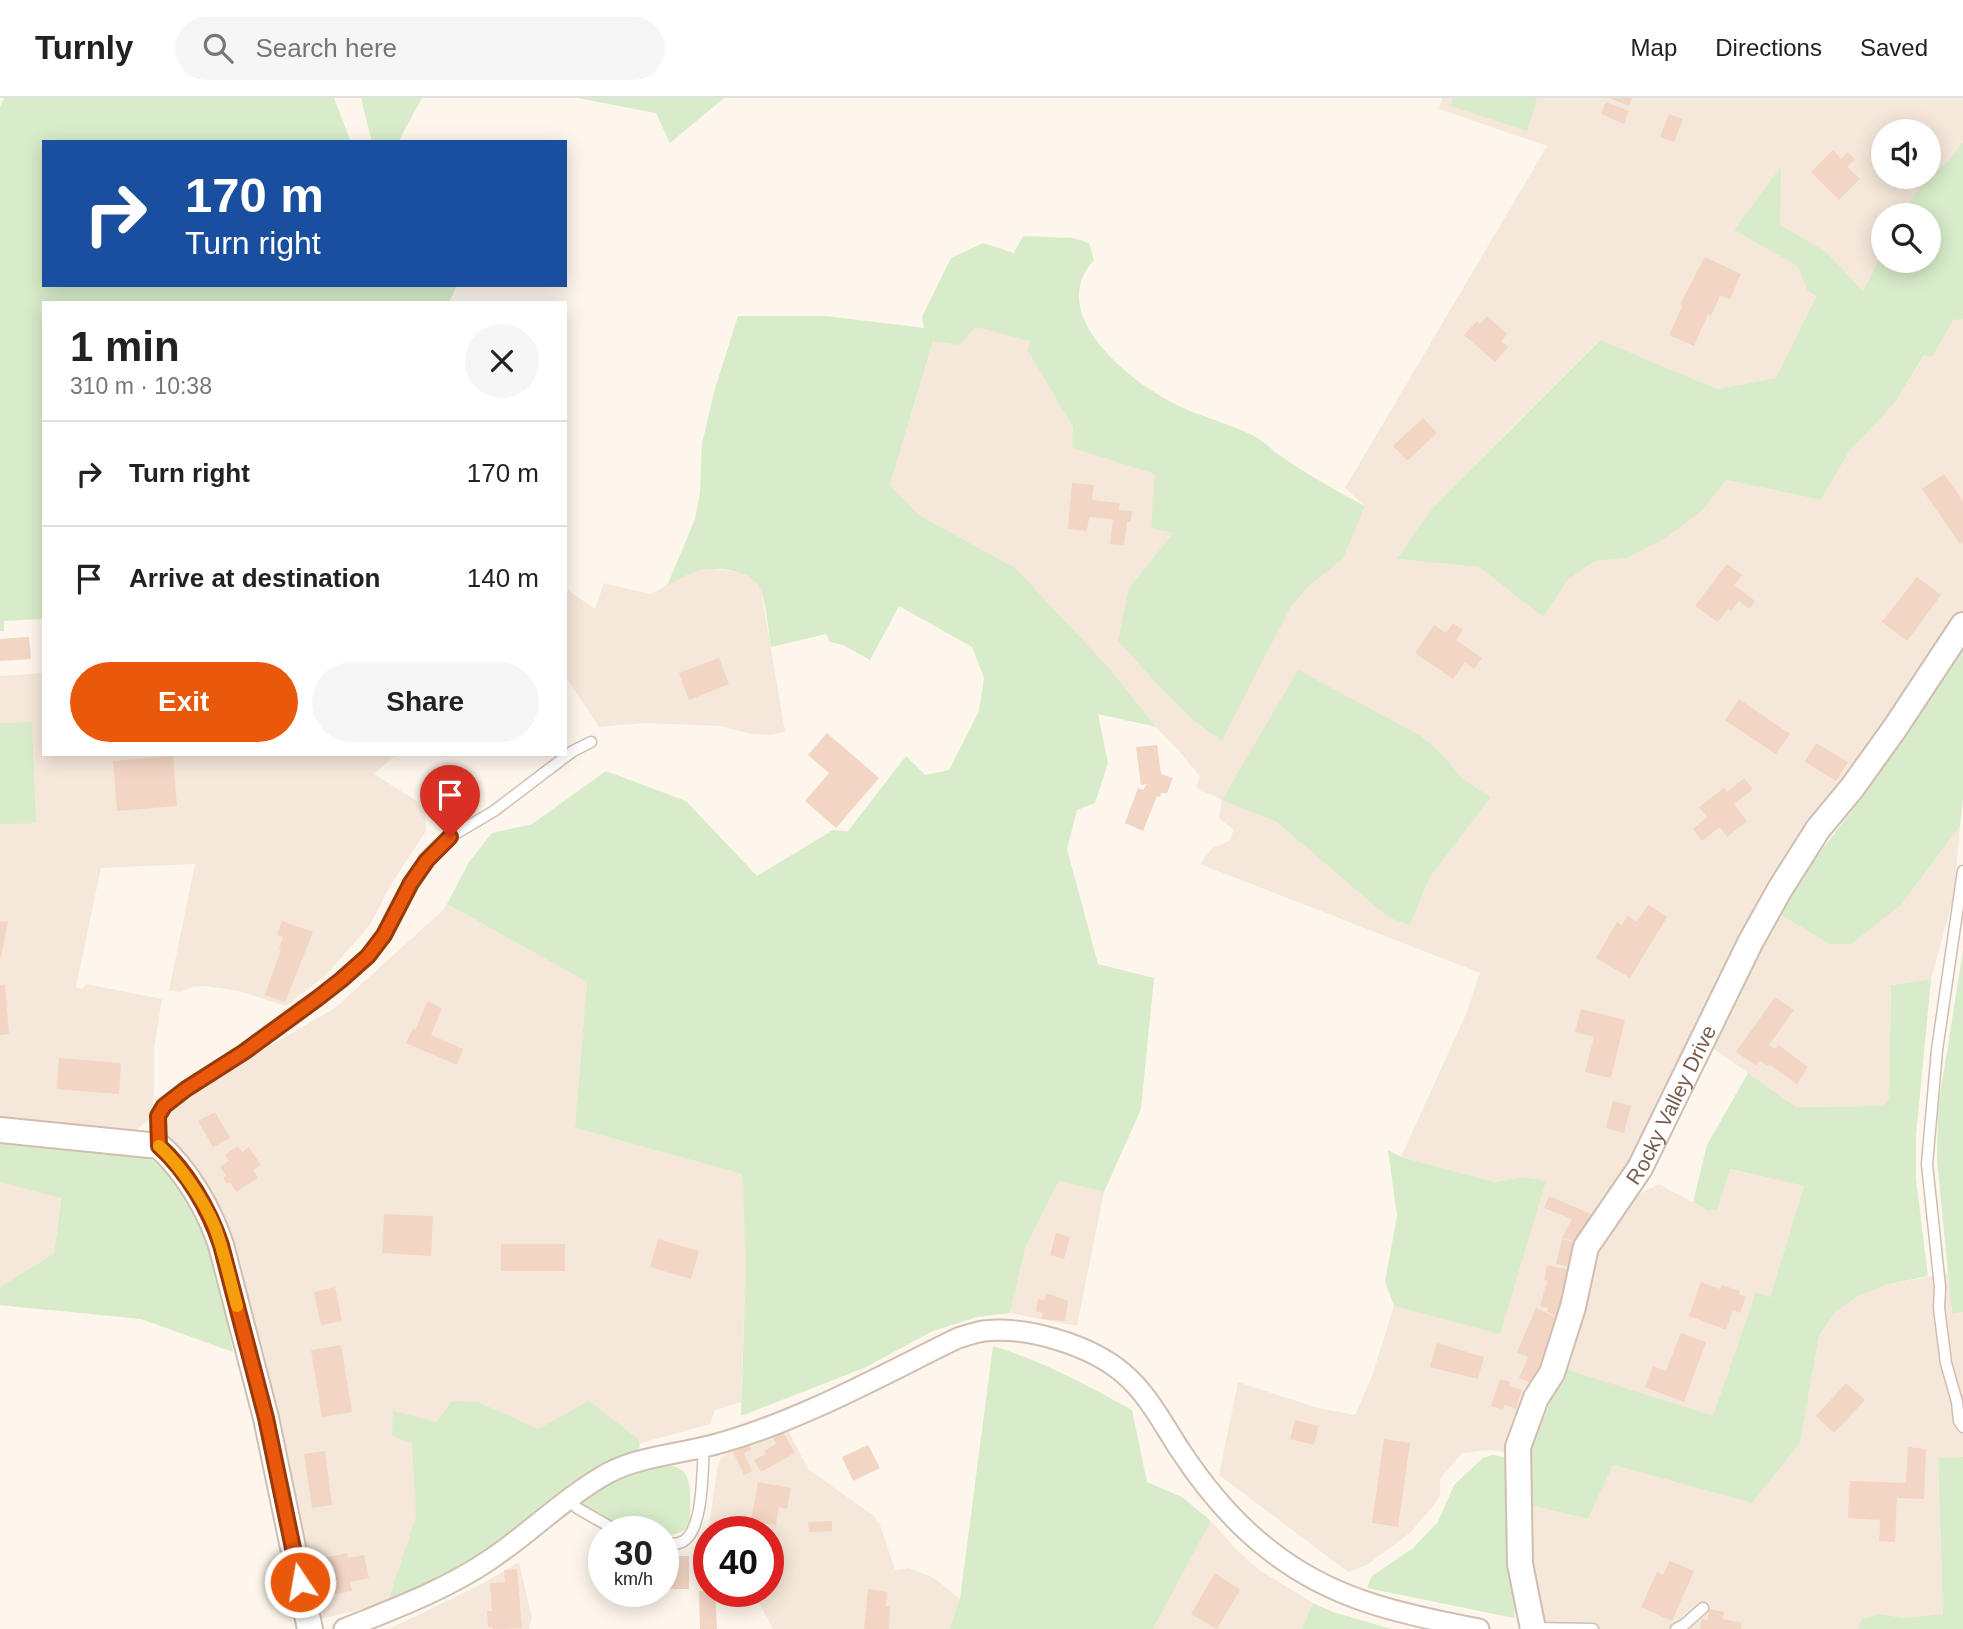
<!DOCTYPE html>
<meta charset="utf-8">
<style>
:root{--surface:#fff;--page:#f6f6f6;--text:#222;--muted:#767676;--line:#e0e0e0;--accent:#ea580c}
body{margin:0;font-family:Helvetica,sans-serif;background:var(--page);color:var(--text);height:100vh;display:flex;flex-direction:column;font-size:26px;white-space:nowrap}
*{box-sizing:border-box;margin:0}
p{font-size:23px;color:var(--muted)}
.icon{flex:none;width:38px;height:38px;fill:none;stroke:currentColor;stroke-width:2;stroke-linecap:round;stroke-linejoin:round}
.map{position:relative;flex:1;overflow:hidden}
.panel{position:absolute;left:42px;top:203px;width:525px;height:455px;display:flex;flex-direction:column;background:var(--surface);border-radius:0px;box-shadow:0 4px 18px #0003}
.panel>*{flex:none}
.hud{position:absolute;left:42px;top:42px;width:525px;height:147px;border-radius:0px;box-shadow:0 4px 18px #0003;background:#1a4fa0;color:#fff;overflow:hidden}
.fabs{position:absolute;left:1871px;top:21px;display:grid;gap:14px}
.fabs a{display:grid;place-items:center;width:70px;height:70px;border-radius:50%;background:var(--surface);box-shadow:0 4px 18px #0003;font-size:35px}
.speed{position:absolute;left:588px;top:1418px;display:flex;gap:14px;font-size:35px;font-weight:700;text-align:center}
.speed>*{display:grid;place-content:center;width:91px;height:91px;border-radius:50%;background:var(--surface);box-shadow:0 4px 18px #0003;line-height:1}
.speed small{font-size:18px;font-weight:400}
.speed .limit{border:10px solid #d22;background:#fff;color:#111}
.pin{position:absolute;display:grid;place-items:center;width:60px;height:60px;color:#fff;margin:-72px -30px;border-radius:50% 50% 50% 0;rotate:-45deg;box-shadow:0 0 7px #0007}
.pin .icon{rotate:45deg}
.me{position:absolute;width:77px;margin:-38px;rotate:348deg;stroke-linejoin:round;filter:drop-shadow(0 0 5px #0008)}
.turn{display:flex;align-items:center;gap:24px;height:147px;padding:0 28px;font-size:32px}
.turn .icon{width:91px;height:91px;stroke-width:2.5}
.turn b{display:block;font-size:49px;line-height:60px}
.round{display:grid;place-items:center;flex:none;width:74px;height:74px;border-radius:37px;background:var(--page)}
.overview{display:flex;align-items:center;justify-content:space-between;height:119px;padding:0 28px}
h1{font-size:42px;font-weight:700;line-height:52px}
.action{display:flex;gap:14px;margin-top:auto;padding:14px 28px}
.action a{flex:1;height:80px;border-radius:42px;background:var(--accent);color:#fff;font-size:28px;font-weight:700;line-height:80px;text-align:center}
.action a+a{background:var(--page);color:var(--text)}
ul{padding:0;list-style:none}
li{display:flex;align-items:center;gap:21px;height:105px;padding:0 28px;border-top:2px solid var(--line)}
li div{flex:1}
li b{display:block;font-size:26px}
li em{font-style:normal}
header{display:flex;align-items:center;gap:42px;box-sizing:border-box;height:98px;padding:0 35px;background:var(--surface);border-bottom:2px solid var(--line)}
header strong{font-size:33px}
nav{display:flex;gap:38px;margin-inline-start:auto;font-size:24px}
.search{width:490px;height:63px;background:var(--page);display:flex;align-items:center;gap:18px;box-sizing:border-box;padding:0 24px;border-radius:38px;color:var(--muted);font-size:26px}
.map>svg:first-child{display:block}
.residential{fill:#f5e8da;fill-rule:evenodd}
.green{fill:#d8ecc9}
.building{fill:#f3d5c3}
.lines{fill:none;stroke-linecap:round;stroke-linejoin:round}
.service-casing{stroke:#d1beb0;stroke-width:13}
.minor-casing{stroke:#d1beb0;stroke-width:23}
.tertiary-casing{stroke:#d1beb0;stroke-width:28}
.service{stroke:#fff;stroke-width:10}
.minor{stroke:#fff;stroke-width:19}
.tertiary{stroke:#fff;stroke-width:24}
.route-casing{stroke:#983908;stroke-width:18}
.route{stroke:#ea580c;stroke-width:12}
.slow{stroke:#f59e0b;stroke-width:12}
.labels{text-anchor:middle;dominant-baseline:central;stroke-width:7;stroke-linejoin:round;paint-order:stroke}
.street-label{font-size:21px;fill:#7a5c4d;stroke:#fffaf3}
</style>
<header>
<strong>Turnly</strong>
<div class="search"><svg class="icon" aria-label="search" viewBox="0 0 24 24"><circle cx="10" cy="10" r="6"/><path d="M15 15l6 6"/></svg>Search here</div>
<nav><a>Map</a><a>Directions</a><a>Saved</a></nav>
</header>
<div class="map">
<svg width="1963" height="1531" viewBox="0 0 1963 1531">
<rect width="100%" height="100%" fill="#fdf6ec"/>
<g class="residential">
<path d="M1442,0H1963V44L1950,61L1918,91L1902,117H1883V154L1863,194L1827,175L1776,280L1717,291L1599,242L1432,411L1398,461L1479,469L1543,519L1568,482L1595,463L1627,460L1703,412L1726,382L1821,402L1850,352L1895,305L1948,219L1963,218V514L1845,682L1568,1193L1510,1360L1502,1353L1490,1352L1462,1355L1440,1381V1397L1433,1408L1410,1435L1367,1467L1348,1474L1219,1377L1238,1284L1318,1310L1355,1317L1372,1278L1394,1208L1500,1235L1523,1079L1495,1084L1401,1059L1466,916L1480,875L1200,766L1212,750L1229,743L1234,732L1219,720L1222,702L1196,690L1200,678L1179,653L1097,569L920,425L890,387L950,187L1116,270L1168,303L1173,435L1129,490L1275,536L1290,510L1309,488L1343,461L1365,408L1345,390L1547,48L1439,11ZM1883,33H1928V79H1883ZM1441,655L1463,681L1491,699L1430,779L1410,827L1389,820L1275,723L1222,701Z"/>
<polygon points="712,471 739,474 753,481 761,492 785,634 769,637 751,636 720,628 644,625 599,629 565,578 565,490 595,511 604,485 650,496 692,474"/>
<polygon points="44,575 44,656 397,656 374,676 417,703 425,712 426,733 392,785 369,828 326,877 286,908 239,893 205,888 192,889 179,894 169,892 195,766 101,770 76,889 82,891 86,886 162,901 154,951 154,995 151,1019 133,1035 0,1026 0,578"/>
<polygon points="1960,728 1954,798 1931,881 1891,887 1889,999 1886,1005 1880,1008 1796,1009 1711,949 1740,888 1779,816 1830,846 1901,807"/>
<polygon points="447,806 587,884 575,1030 742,1076 746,1164 741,1304 715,1312 710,1326 627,1349 420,1418 398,1496 373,1508 313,1523 278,1344 181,1065 166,1034 167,1009 171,999 184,982 202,974 219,974 235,968 335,910 443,812"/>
<polygon points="0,1042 67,1048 47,1212 0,1207"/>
<polygon points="1729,1071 1804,1088 1770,1199 1756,1195 1713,1319 1556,1268 1583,1175 1633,1099 1659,1086 1707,1112"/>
<polygon points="1059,1083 1104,1094 1077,1228 1010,1215 1025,1151"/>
<polygon points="1948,1175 1952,1215 1963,1214 1963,1359 1938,1360 1943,1516 1903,1520 1881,1516 1863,1521 1858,1531 1546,1531 1532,1494 1526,1406 1588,1421 1613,1367 1752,1405 1800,1345 1819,1238 1835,1214 1855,1200 1885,1187"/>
<polygon points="786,1328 808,1371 874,1418 880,1427 895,1472 909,1470 934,1480 960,1501 949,1531 773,1531 753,1493 768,1493 768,1433 709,1433 709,1478 705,1478 705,1453 718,1367 722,1359 735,1350"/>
<polygon points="1211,1423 1236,1451 1258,1471 1313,1505 1302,1531 1153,1531"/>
<polygon points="519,1464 532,1520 529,1531 389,1531 484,1485"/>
</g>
<g class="green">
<polygon points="4,0 334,0 351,44 44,44 44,187 457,187 449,205 44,205 44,536 43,521 4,523 4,533 0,533 0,9"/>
<polygon points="361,0 422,0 398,44 372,44"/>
<polygon points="577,0 724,0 670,45 656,15"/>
<polygon points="1453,0 1537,0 1527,33 1451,8"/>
<polygon points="1963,44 1963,221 1953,222 1932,259 1924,257 1895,305 1850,352 1821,402 1726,382 1703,412 1667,439 1627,460 1595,463 1568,482 1543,519 1479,469 1397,461 1432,411 1600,242 1717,291 1776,280 1816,198 1807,192 1798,168 1734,132 1781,69 1780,127 1826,154 1863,193 1883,154 1883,163 1928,163 1928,117 1902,117 1918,91 1950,61"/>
<path d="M1023,138L1073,140L1089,145L1094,162C1046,214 1124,278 1167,302C1195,318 1228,324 1256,339C1266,345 1273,353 1282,359C1309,377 1336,393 1365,408L1343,461L1309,488L1290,510L1222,642C1182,619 1150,576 1118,543L1129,490L1173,435L1151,430L1155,376L1073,350V329L1028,253L1030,243L976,229L959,247L933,243L890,387L920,418L1015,470L1108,569L1156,629L1098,616L1108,665L1095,705L1077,712L1067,751L1098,866L1154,880L1141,1011L1104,1094L1059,1083L1025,1151L1010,1215L977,1219L933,1233L864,1270L741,1318L746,1164L742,1076L575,1030L587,884L447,806L469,764L492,735L532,726L606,673L686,703L757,778L833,732L848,733L906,658L925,677L949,672L979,613L984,580L972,549L899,508L870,562L843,547L830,544L826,536L771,549C768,531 767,510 761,493C753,470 712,467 692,475C683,478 675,484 667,488L695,421L700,394L702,346L714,294L738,218H826L924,230L922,219L951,160L983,145L1014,155Z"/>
<polygon points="1960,551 1963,552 1963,700 1960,728 1901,807 1851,846 1830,846 1779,816 1811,766 1856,707 1943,567"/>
<polygon points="1298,572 1421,638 1441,655 1463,681 1491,699 1430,779 1410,827 1389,820 1275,723 1222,702"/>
<polygon points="32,624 36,725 0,726 0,625"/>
<polygon points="1963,852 1963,1214 1952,1216 1937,1061 1938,1010"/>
<polygon points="1931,881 1916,1038 1916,1081 1928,1178 1885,1187 1855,1200 1835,1214 1819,1238 1800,1345 1752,1405 1613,1367 1588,1421 1526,1406 1525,1349 1533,1329 1542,1322 1548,1310 1556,1268 1713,1318 1756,1194 1770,1199 1804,1088 1730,1071 1717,1112 1707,1112 1693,1104 1707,1047 1748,975 1796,1009 1879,1008 1886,1005 1889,999 1891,887"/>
<polygon points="0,1042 131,1054 153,1063 171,1078 191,1111 216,1165 233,1254 141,1221 0,1207 0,1189 54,1156 61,1100 0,1084"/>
<polygon points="1388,1052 1401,1059 1495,1084 1523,1079 1546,1083 1500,1236 1394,1208 1385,1184 1397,1118"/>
<path d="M993,1248C1042,1263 1087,1287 1132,1312L1147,1384L1182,1399L1211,1423L1153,1531H949L960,1501Z"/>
<polygon points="452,1303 478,1304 538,1331 589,1303 638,1341 640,1348 635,1355 537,1415 482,1457 440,1481 389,1500 416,1419 412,1345 392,1338 393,1313 437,1324"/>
<polygon points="1493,1357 1510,1360 1509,1456 1515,1508 1514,1520 1367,1490 1372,1478 1413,1450 1438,1424 1454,1387 1483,1360"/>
<polygon points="1963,1359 1963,1531 1858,1531 1862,1521 1881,1516 1903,1520 1943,1516 1938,1360"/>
<path d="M659,1366C688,1367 691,1380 690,1406C690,1414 692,1426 684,1432C679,1436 670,1437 663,1438V1433H628L578,1408C598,1384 629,1376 659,1366Z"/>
<polygon points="1313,1505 1333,1514 1391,1531 1302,1531"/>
</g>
<g class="building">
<polygon points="1609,0 1632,0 1629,8"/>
<polygon points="1606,4 1629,13 1624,26 1601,16"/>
<polygon points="1669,16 1683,21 1674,44 1660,39"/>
<polygon points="1833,52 1841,61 1848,54 1855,61 1847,69 1860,81 1839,102 1811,74"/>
<polygon points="1705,159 1741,176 1730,201 1720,198 1711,218 1708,216 1694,248 1669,237 1683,207 1680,206"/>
<polygon points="1487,218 1507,236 1501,243 1508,249 1495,264 1464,237 1477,223 1480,226"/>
<polygon points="1423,320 1437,335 1407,363 1393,348"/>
<polygon points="1944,376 1963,403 1963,444 1960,446 1922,391"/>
<polygon points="1072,385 1094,387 1092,402 1120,405 1119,412 1132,413 1131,424 1127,424 1124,447 1110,446 1113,421 1089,419 1087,433 1068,431"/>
<polygon points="1727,466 1742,477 1734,487 1755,503 1749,511 1739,503 1731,513 1728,511 1718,524 1695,508"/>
<polygon points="1917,479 1941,497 1907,543 1882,524"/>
<polygon points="1453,525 1463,532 1456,542 1482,560 1474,571 1465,564 1453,581 1415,555 1434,527 1446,535"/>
<polygon points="29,539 31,561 0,563 0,541"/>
<polygon points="719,560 729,586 689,602 679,575"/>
<polygon points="1739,601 1790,636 1776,656 1725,622"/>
<polygon points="827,635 879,680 836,730 805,703 829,675 808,657"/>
<polygon points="1816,645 1848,664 1836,683 1805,664"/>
<polygon points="1157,647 1161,676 1173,680 1167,695 1161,695 1160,699 1157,698 1143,733 1125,725 1138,690 1143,692 1147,686 1141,687 1136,649"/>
<polygon points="173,658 177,708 117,713 113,663"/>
<polygon points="1744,680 1753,691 1734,706 1747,723 1727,739 1720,729 1702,743 1693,731 1707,719 1699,709 1724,690 1727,694"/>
<polygon points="1648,807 1667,819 1630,880 1596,860 1617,824 1622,827 1627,818 1637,824"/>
<polygon points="0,823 8,824 1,859 0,858"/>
<polygon points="282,823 313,834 285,904 265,897 281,851 279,851 283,839 277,837"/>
<polygon points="5,886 9,936 0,937 0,887"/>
<polygon points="1775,899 1794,912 1769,947 1776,951 1779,947 1808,969 1797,986 1769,966 1768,968 1760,963 1757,968 1736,954"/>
<polygon points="428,903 442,910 431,937 463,951 457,967 406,945 413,930 415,932"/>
<polygon points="1581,911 1625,922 1611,980 1585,974 1594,939 1575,934"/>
<polygon points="59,960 121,965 119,996 57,991"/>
<polygon points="1613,1003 1631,1008 1624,1035 1606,1030"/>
<polygon points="215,1014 230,1040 213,1049 198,1023"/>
<polygon points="238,1048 242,1054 249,1049 261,1067 253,1072 258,1080 236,1094 230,1084 227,1086 223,1080 226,1078 220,1069 229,1063 225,1057"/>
<polygon points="1549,1098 1593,1117 1577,1144 1562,1140 1572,1121 1544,1110"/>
<polygon points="384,1116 433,1118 431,1158 382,1155"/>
<polygon points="1056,1135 1070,1139 1064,1161 1050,1157"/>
<polygon points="658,1141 699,1153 691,1181 650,1169"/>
<polygon points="1562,1141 1576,1145 1571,1169 1556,1166"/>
<rect x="501" y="1146" width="64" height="27"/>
<polygon points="1547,1167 1570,1172 1561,1220 1547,1214 1548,1210 1540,1208 1547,1183 1544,1182"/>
<polygon points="1701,1184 1720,1191 1722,1187 1740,1193 1739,1196 1746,1199 1740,1215 1733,1212 1726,1232 1689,1218"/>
<polygon points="335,1189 342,1223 321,1227 314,1194"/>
<polygon points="1046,1195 1068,1203 1065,1223 1041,1221 1043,1215 1036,1213 1038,1201 1045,1202"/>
<polygon points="1536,1210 1562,1222 1533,1286 1519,1280 1528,1259 1517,1254"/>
<polygon points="1681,1235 1706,1244 1684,1304 1645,1289 1653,1268 1666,1273"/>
<polygon points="1437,1245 1484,1259 1478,1281 1430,1269"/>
<polygon points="341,1247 352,1314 322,1319 311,1252"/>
<polygon points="1500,1281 1510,1284 1509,1288 1522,1292 1516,1311 1504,1307 1503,1312 1491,1308"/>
<polygon points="1846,1285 1865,1302 1834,1335 1816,1318"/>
<polygon points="1295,1322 1319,1328 1314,1347 1290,1341"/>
<polygon points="783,1334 795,1355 761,1374 754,1362 766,1356 764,1353 776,1346 773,1340"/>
<polygon points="1384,1341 1410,1345 1398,1429 1372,1425"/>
<polygon points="749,1347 751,1352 744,1355 752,1373 744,1377 733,1354"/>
<polygon points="868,1347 880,1370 853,1383 842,1359"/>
<polygon points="1908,1349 1926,1351 1924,1401 1897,1400 1895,1444 1879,1443 1880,1422 1848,1420 1850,1383 1906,1385"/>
<polygon points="325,1353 332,1407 312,1410 304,1356"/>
<polygon points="758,1384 791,1390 787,1411 779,1409 776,1427 751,1423"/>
<polygon points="832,1423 832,1433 809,1434 808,1424"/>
<polygon points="347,1455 348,1460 364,1457 369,1480 350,1484 352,1493 331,1497 323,1460"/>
<rect x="663" y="1458" width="26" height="33"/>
<polygon points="1670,1463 1694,1473 1672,1523 1641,1509 1657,1474 1663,1477"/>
<polygon points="517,1471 522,1530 493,1531 492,1529 488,1529 487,1513 492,1513 490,1485 505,1484 504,1472"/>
<polygon points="1215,1475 1240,1492 1217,1531 1191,1516"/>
<polygon points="868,1491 887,1494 886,1509 890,1508 889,1531 864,1531"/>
<polygon points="699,1493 715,1493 717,1531 700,1531"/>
<polygon points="1709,1511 1724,1514 1723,1521 1742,1525 1741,1531 1700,1531 1702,1521 1708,1522"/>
</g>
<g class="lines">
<g class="service-casing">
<g id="service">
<polyline points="1963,773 1937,952 1927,1066 1940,1189 1939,1210 1946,1265 1957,1304 1959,1323 1963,1329"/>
<polyline points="159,1048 158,1018 164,1008 185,991 244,954 341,882 367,858 384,837 411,785 427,762 450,739 494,713 573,653 591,644"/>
<polyline points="570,1401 577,1410 617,1433"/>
<path d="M663,1445C671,1446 679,1447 685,1442C704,1427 702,1371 704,1349"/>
<polyline points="1533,1530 1593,1531"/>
<polyline points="1676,1531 1685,1526 1703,1510"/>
</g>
</g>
<g class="minor-casing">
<path id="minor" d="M344,1531C393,1511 445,1492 488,1463C529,1436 565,1399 608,1375C643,1357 683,1356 720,1345C802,1322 882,1277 958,1240C966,1238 975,1234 984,1233C1027,1228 1090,1247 1123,1275C1148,1296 1163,1326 1180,1352C1205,1390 1232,1423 1268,1451C1333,1503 1400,1515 1479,1531"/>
</g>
<g class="tertiary-casing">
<g id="tertiary">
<path d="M0,1032L159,1048C187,1073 209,1111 221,1147L266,1320L310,1531"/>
<path id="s1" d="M1533,1531L1520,1466L1518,1349L1536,1300L1552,1275L1573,1209L1586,1149L1640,1070L1751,843L1780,791L1818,731L1852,690L1895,630L1963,527"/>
</g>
</g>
<use href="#service" class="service"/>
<use href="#minor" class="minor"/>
<use href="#tertiary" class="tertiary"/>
</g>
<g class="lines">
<g class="route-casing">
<path id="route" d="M300,1484L266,1320L221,1147C209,1111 187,1073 159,1048L158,1018L164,1008L186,991L244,954L318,900L341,882L368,858L384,837L411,785L427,762L450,739"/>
</g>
<use href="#route" class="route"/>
<path class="slow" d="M159,1048C180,1067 204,1103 215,1129C224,1154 230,1182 237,1208"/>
</g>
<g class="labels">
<g class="street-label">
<text stroke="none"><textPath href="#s1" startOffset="562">Rocky Valley Drive</textPath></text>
</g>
</g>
</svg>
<div class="fabs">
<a><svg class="icon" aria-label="sound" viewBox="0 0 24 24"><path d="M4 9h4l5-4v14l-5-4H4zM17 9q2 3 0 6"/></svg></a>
<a><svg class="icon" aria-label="search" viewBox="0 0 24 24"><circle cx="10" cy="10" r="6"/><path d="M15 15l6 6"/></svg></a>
</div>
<div class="speed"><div>30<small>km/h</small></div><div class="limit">40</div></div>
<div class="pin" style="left:450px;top:739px;background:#d93025"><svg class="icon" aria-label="arrive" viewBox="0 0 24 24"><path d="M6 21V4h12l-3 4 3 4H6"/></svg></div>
<svg class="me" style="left:300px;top:1484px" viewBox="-20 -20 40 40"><circle r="17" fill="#ea580c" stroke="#fff" stroke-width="3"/><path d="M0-11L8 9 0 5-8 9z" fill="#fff"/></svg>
<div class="hud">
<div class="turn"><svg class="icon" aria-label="right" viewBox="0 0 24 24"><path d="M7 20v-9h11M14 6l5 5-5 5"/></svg><div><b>170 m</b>Turn right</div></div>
</div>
<section class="panel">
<div class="overview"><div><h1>1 min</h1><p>310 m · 10:38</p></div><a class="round"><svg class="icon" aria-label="close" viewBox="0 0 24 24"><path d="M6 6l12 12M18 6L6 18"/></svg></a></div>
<ul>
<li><svg class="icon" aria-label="right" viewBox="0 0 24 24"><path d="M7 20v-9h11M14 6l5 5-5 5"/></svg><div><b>Turn right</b></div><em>170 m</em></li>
<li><svg class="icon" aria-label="arrive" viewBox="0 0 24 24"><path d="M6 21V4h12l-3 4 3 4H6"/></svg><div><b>Arrive at destination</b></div><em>140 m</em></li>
</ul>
<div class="action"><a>Exit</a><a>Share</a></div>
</section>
</div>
